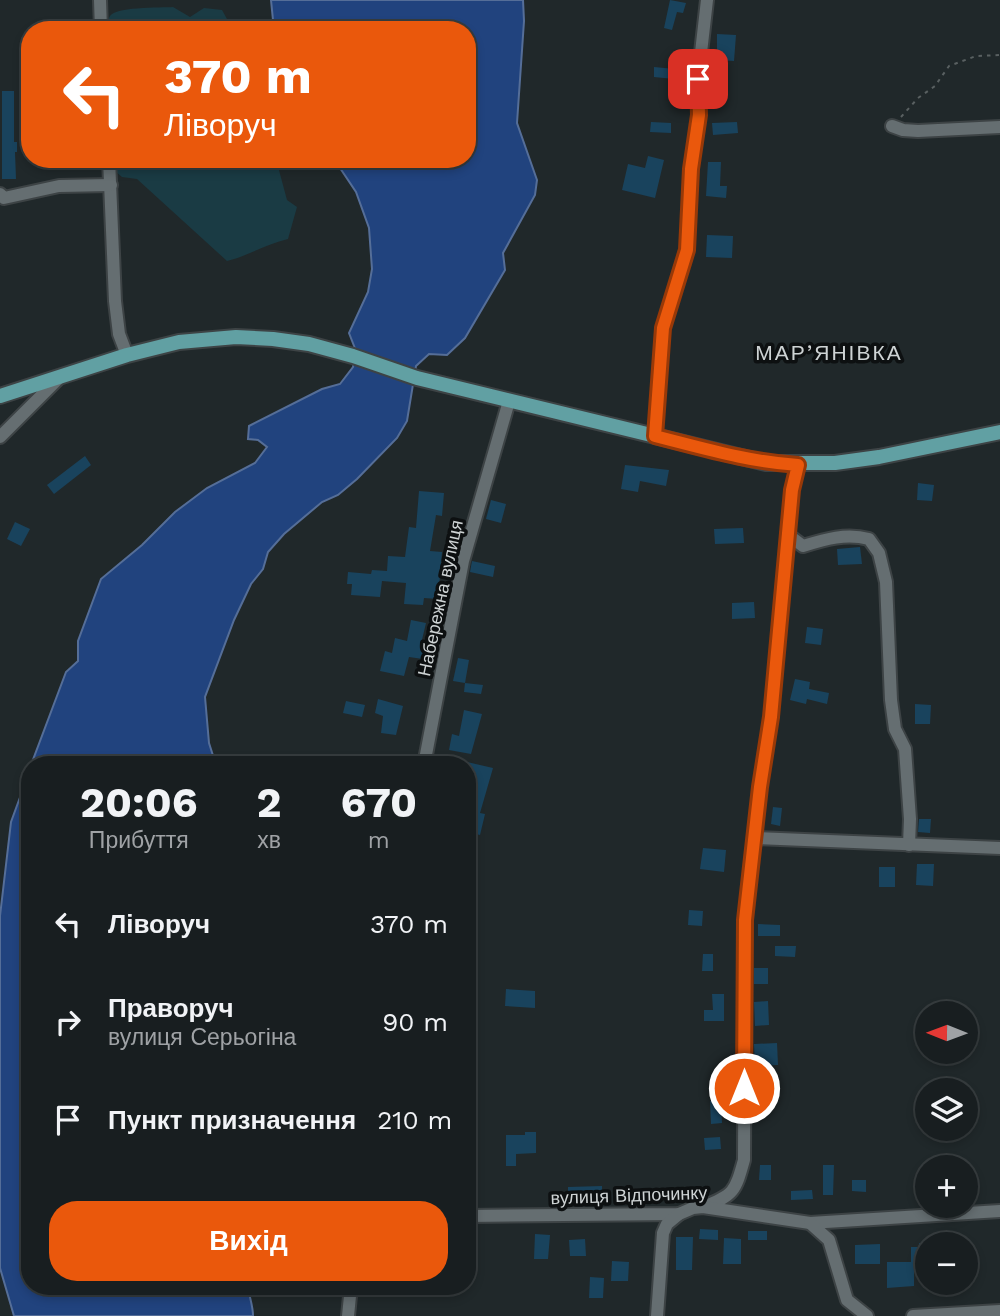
<!DOCTYPE html>
<html lang="uk">
<meta charset="utf-8">
<style>
:root{--surface:#181e20;--page:#252b2d;--text:#f1f3f6;--muted:#9fa2a5;--line:#363c3e;--accent:#ea580c}
body{margin:0;font-family:"Work Sans",sans-serif;background:var(--page);color:var(--text);height:100vh;display:flex;flex-direction:column;font-size:26px;white-space:nowrap}
*{box-sizing:border-box;margin:0}
p{font-size:23px;color:var(--muted)}
.icon{flex:none;width:38px;height:38px;fill:none;stroke:currentColor;stroke-width:2;stroke-linecap:round;stroke-linejoin:round}
.map{position:relative;flex:1;overflow:hidden}
.sheet{position:absolute;left:21px;top:756px;width:455px;height:539px;display:flex;flex-direction:column;background:var(--surface);border-radius:28px;box-shadow:0 4px 10px #0003,0 0 0 2px var(--line)}
.sheet>*{flex:none}
.banner{position:absolute;left:21px;top:21px;width:455px;height:147px;border-radius:28px;box-shadow:0 4px 10px #0003,0 0 0 2px var(--line);background:#ea580c;color:#fff;overflow:hidden}
.needle{width:46px;rotate:271deg}
.tools{position:absolute;left:915px;top:1001px;display:grid;gap:14px}
.tools a{display:grid;place-items:center;width:63px;height:63px;border-radius:50%;background:var(--surface);box-shadow:0 4px 10px #0003,0 0 0 2px var(--line);font-size:35px}
.pin{position:absolute;display:grid;place-items:center;width:60px;height:60px;color:#fff;margin:-30px;border-radius:14px;box-shadow:0 4px 10px #0006}
.me{position:absolute;width:77px;margin:-38px;rotate:0deg;stroke-linejoin:round;filter:drop-shadow(0 0 5px #0008)}
.turn{display:flex;align-items:center;gap:24px;height:147px;padding:0 28px;font-size:32px}
.turn .icon{width:91px;height:91px;stroke-width:2.5}
.turn b{display:block;font-size:49px;line-height:60px}
.eta{display:flex;justify-content:space-evenly;align-items:center;height:119px;text-align:center}
.eta b{font-size:42px;font-weight:700;line-height:49px}
.primary-button{display:flex;gap:14px;margin-top:auto;padding:14px 28px}
.primary-button a{flex:1;height:80px;border-radius:28px;background:var(--accent);color:#fff;font-size:28px;font-weight:700;line-height:80px;text-align:center}
ul{padding:0;list-style:none}
li{display:flex;align-items:center;gap:21px;height:98px;padding:0 28px}
li div{flex:1}
li b{display:block;font-size:26px}
li em{font-style:normal}
.map>svg:first-child{display:block}
.green{fill:#1a3b44}
.water{fill:#21437e;stroke:#556e98;stroke-width:2}
.building{fill:#19435d}
.lines{fill:none;stroke-linecap:round;stroke-linejoin:round}
.minor-casing{stroke:#3d4345;stroke-width:16}
.major-casing{stroke:#3d4345;stroke-width:18}
.path{stroke:#596061;stroke-width:2;stroke-dasharray:3.5 5;stroke-linecap:butt}
.minor{stroke:#656e71;stroke-width:12}
.major{stroke:#61a0a3;stroke-width:14}
.route-casing{stroke:#983908;stroke-width:18}
.route{stroke:#ea580c;stroke-width:12}
.labels{text-anchor:middle;dominant-baseline:central;stroke-width:7;stroke-linejoin:round;paint-order:stroke}
.street-label{font-size:18px;fill:#ced3d4;stroke:#0d1011}
.quarter-label{font-size:21px;letter-spacing:2px;fill:#ced3d4;stroke:#0d1011}
</style>
<div class="map">
<svg width="1000" height="1316" viewBox="0 0 1000 1316">
<rect width="100%" height="100%" fill="#20282a"/>
<g class="green">
<path d="M173,7L190,17L204,8L222,10L233,30H109C109,26 108,22 109,18C112,6 161,8 173,7Z"/>
<path d="M115,159H276L287,200L297,207L288,239C266,244 248,256 227,261L137,179L122,177L115,171Z"/>
</g>
<g class="water">
<polygon points="271,0 523,0 524,21 517,123 537,180 535,195 503,253 505,270 465,338 447,355 429,354 416,366 407,421 397,438 357,479 338,495 322,502 284,534 268,552 263,569 251,584 234,620 205,697 209,743 216,765 31,765 66,672 78,661 78,641 101,579 142,545 175,512 207,488 255,463 267,447 258,440 248,439 249,426 322,389 340,384 353,367 356,351 349,333 368,292 372,269 369,228 356,192 334,159 467,159 467,30 274,30"/>
<path d="M30,770V1286H248C249,1297 253,1305 253,1316H14L0,1268V916L11,822Z"/>
</g>
<g class="building">
<polygon points="670,0 686,3 683,13 677,12 672,30 664,28"/>
<polygon points="717,34 736,35 734,61 717,60"/>
<polygon points="654,67 675,69 674,79 654,77"/>
<polygon points="2,91 14,91 14,142 17,142 17,152 15,152 16,179 2,179"/>
<polygon points="651,122 671,123 671,133 650,132"/>
<polygon points="737,122 738,133 713,135 712,123"/>
<polygon points="648,156 664,160 655,198 622,190 628,164 645,168"/>
<polygon points="708,162 721,162 720,186 727,186 726,198 706,196"/>
<polygon points="707,235 733,236 732,258 706,257"/>
<polygon points="85,456 91,465 54,494 47,485"/>
<polygon points="625,465 669,470 666,486 640,481 638,492 621,489"/>
<polygon points="918,483 934,485 932,501 917,500"/>
<polygon points="419,491 444,493 442,516 436,515 430,551 442,552 438,599 424,598 423,605 404,604 406,583 382,581 380,597 351,595 352,584 347,584 348,572 371,574 372,570 387,571 388,556 405,557 409,527 416,528"/>
<polygon points="491,500 506,504 501,523 486,519"/>
<polygon points="15,522 30,529 21,546 7,539"/>
<polygon points="743,528 744,543 715,544 714,529"/>
<polygon points="860,547 862,564 838,565 837,549"/>
<polygon points="472,561 495,566 493,577 470,572"/>
<polygon points="754,602 755,618 732,619 732,603"/>
<polygon points="411,620 426,623 421,644 426,645 423,659 409,657 404,676 380,671 385,651 392,653 395,638 407,641"/>
<polygon points="807,627 823,629 821,645 805,643"/>
<polygon points="458,658 469,660 465,683 453,681"/>
<polygon points="795,679 810,682 809,689 829,693 827,704 807,699 806,704 790,700"/>
<polygon points="465,683 483,685 481,694 464,692"/>
<polygon points="378,699 403,706 396,735 381,733 383,716 375,713"/>
<polygon points="346,701 365,705 362,717 343,713"/>
<polygon points="915,704 931,705 930,724 915,724"/>
<polygon points="464,710 482,714 471,754 449,750 452,734 459,736"/>
<polygon points="467,762 493,768 480,813 485,814 480,835 467,832 467,819 472,795 467,794"/>
<polygon points="773,807 782,808 780,826 771,824"/>
<polygon points="919,819 931,819 930,833 918,832"/>
<polygon points="703,848 726,850 724,872 700,869"/>
<polygon points="917,864 934,864 933,886 916,885"/>
<rect x="879" y="867" width="16" height="20"/>
<polygon points="689,910 703,911 702,926 688,925"/>
<polygon points="758,924 780,925 780,936 758,936"/>
<polygon points="775,946 796,946 795,957 775,956"/>
<polygon points="703,954 713,954 713,971 702,971"/>
<rect x="754" y="968" width="14" height="16"/>
<polygon points="506,989 535,991 535,1008 505,1006"/>
<polygon points="712,994 724,994 724,1021 704,1021 704,1010 713,1010"/>
<polygon points="768,1001 769,1025 755,1026 754,1002"/>
<polygon points="777,1043 778,1065 755,1066 754,1044"/>
<polygon points="721,1100 722,1123 711,1124 710,1101"/>
<polygon points="525,1132 536,1132 536,1153 516,1154 516,1166 506,1166 506,1135 525,1135"/>
<polygon points="720,1137 721,1149 705,1150 704,1138"/>
<polygon points="760,1165 771,1165 771,1180 759,1180"/>
<polygon points="823,1165 834,1165 833,1195 823,1195"/>
<polygon points="852,1180 866,1180 866,1192 852,1191"/>
<polygon points="602,1186 602,1202 568,1202 568,1187"/>
<polygon points="812,1190 813,1199 791,1200 791,1191"/>
<polygon points="700,1229 718,1230 718,1240 699,1239"/>
<rect x="748" y="1231" width="19" height="9"/>
<polygon points="535,1234 550,1235 548,1259 534,1259"/>
<polygon points="676,1237 693,1237 692,1270 676,1270"/>
<polygon points="724,1238 741,1239 741,1264 723,1264"/>
<polygon points="585,1239 586,1256 570,1256 569,1240"/>
<polygon points="919,1243 928,1244 928,1268 914,1268 914,1286 887,1288 887,1262 911,1262 911,1247 919,1247"/>
<polygon points="880,1244 880,1264 855,1264 855,1245"/>
<polygon points="612,1261 629,1262 628,1281 611,1281"/>
<polygon points="590,1277 604,1278 603,1298 589,1298"/>
</g>
<g class="lines">
<g class="minor-casing">
<g id="minor">
<polyline points="100,0 101,30"/>
<polyline points="892,126 903,130 918,131 1000,127"/>
<polyline points="109,159 115,301 119,334 127,355"/>
<polyline points="0,194 4,198 59,186 111,185"/>
<polyline points="655,436 663,328 687,250 691,169 699,115 698,79 707,0"/>
<polyline points="0,437 60,377"/>
<path d="M787,534L803,546C826,539 846,533 869,539L879,553L886,582L891,700L895,729L905,749L910,819L909,845"/>
<polyline points="424,765 463,561 509,401"/>
<polyline points="754,838 1000,848"/>
<path d="M703,1207C734,1195 735,1192 744,1160L745,920L760,787L771,717L792,490L798,465"/>
<polyline points="467,1216 679,1214 693,1208 703,1207 810,1223 1000,1211"/>
<polyline points="810,1223 829,1240 847,1300 867,1316"/>
<polyline points="348,1316 351,1286"/>
<polyline points="657,1316 663,1233 667,1224 679,1214"/>
<polyline points="913,1316 1000,1311"/>
</g>
</g>
<g class="major-casing">
<polyline id="major" points="0,396 127,355 179,342 236,337 273,339 309,344 353,356 417,378 766,463 835,463 879,457 1000,432"/>
</g>
<polyline class="path" points="901,117 918,98 935,86 949,66 976,56 1000,55"/>
<use href="#minor" class="minor"/>
<use href="#major" class="major"/>
</g>
<g class="lines">
<g class="route-casing">
<path id="route" d="M698,79L699,115L691,169L687,250L663,328L655,436C703,448 749,462 798,465L792,490L771,717L760,787L745,920L744,1088"/>
</g>
<use href="#route" class="route"/>
</g>
<g class="labels">
<g class="street-label">
<text transform="translate(440 598) rotate(-78)">Набережна вулиця</text>
<text transform="translate(629 1195) rotate(-2)">вулиця Відпочинку</text>
</g>
<g class="quarter-label">
<text x="829" y="352">МАР’ЯНІВКА</text>
</g>
</g>
</svg>
<div class="tools">
<a><svg class="needle" viewBox="-14 -14 28 28"><path d="M0-13l5 13h-10z" fill="#e53935"/><path d="M0 13l5-13h-10z" fill="#9fa2a5"/></svg></a>
<a><svg class="icon" aria-label="layers" viewBox="0 0 24 24"><path d="M12 4l9 5-9 5-9-5zM3 14l9 5 9-5"/></svg></a>
<a>+</a>
<a>−</a>
</div>
<div class="pin" style="left:698px;top:79px;background:#d93025"><svg class="icon" aria-label="arrive" viewBox="0 0 24 24"><path d="M6 21V4h12l-3 4 3 4H6"/></svg></div>
<svg class="me" style="left:744px;top:1088px" viewBox="-20 -20 40 40"><circle r="17" fill="#ea580c" stroke="#fff" stroke-width="3"/><path d="M0-11L8 9 0 5-8 9z" fill="#fff"/></svg>
<div class="banner">
<div class="turn"><svg class="icon" aria-label="left" viewBox="0 0 24 24"><path d="M17 20v-9H6M10 6l-5 5 5 5"/></svg><div><b>370 m</b>Ліворуч</div></div>
</div>
<section class="sheet">
<div class="eta">
<div><b>20:06</b><p>Прибуття</p></div>
<div><b>2</b><p>хв</p></div>
<div><b>670</b><p>m</p></div>
</div>
<ul>
<li><svg class="icon" aria-label="left" viewBox="0 0 24 24"><path d="M17 20v-9H6M10 6l-5 5 5 5"/></svg><div><b>Ліворуч</b></div><em>370 m</em></li>
<li><svg class="icon" aria-label="right" viewBox="0 0 24 24"><path d="M7 20v-9h11M14 6l5 5-5 5"/></svg><div><b>Праворуч</b><p>вулиця Серьогіна</p></div><em>90 m</em></li>
<li><svg class="icon" aria-label="arrive" viewBox="0 0 24 24"><path d="M6 21V4h12l-3 4 3 4H6"/></svg><div><b>Пункт призначення</b></div><em>210 m</em></li>
</ul>
<div class="primary-button"><a>Вихід</a></div>
</section>
</div>
